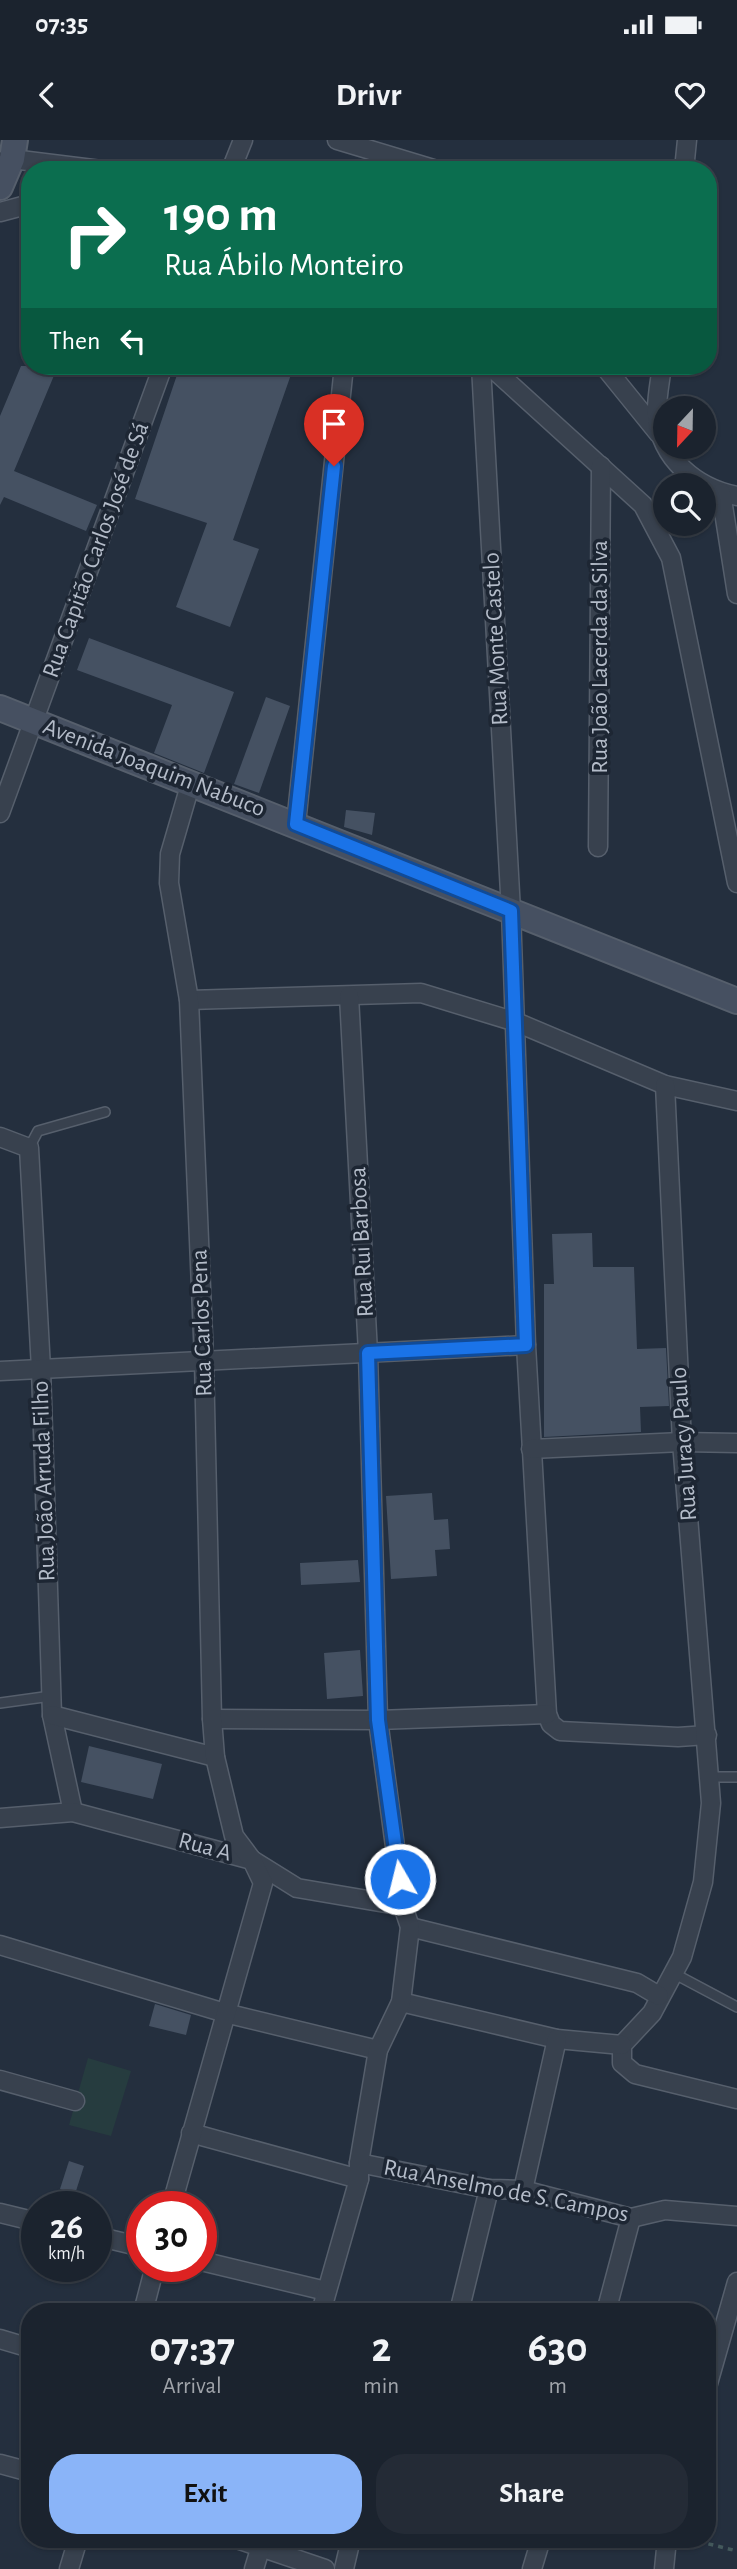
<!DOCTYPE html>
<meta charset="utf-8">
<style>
:root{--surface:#1b232e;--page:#242b36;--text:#f1f3f6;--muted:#a0a4aa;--line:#39404a;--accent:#8ab4f8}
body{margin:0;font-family:"Alegreya Sans",sans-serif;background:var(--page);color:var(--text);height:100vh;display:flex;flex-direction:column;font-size:26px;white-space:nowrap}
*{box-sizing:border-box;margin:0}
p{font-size:23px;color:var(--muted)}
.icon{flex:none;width:38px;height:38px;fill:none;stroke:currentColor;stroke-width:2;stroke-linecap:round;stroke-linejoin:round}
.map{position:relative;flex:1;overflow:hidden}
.details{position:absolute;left:21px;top:2163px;width:695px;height:245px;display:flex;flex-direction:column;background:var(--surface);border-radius:28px;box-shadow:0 2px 5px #0004,0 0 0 2px var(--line)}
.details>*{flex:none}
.hud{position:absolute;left:21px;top:21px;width:696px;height:214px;border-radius:28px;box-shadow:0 2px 5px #0004,0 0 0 2px var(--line);background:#0b6e4f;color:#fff;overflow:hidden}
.needle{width:46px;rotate:202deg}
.tools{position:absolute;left:653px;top:256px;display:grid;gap:14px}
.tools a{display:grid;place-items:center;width:63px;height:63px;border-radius:50%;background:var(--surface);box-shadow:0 2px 5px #0004,0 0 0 2px var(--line);font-size:35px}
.speed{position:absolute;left:21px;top:2051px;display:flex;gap:14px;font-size:35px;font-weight:700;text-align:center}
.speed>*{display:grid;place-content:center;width:91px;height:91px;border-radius:50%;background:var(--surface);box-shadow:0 2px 5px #0004,0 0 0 2px var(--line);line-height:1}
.speed small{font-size:18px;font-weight:400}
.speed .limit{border:10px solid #d22;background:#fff;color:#111}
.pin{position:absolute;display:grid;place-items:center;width:60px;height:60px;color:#fff;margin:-72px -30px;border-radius:50% 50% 50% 0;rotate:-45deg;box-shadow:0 0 7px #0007}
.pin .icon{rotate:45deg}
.me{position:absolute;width:77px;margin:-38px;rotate:352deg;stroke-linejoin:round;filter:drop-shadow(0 0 5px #0008)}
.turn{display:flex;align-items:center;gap:24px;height:147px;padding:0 28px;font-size:32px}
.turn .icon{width:91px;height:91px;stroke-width:2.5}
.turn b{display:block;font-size:49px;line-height:60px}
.then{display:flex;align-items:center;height:66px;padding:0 28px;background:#0003;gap:14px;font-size:26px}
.eta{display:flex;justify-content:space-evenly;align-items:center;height:119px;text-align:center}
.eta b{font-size:42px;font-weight:700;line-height:49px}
.primary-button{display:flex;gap:14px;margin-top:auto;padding:14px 28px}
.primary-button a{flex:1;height:80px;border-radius:28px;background:var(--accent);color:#111;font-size:28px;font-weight:700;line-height:80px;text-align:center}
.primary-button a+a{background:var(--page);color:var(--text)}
.status{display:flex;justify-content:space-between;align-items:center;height:49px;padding:0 35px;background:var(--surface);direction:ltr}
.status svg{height:19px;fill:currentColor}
header{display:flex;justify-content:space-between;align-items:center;height:91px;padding:0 28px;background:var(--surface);font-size:32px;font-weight:700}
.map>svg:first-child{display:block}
.green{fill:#263c3f}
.building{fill:#455162}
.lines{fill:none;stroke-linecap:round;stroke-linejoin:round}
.service-casing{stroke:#565f6c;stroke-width:12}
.minor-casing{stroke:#565f6c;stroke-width:21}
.secondary-casing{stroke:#565f6c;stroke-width:28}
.path{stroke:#44595c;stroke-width:3.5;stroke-dasharray:5 5;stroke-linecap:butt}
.service{stroke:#38414e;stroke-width:9}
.minor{stroke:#38414e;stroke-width:18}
.secondary{stroke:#465061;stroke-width:24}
.route-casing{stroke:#114b97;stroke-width:18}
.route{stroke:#1a73e8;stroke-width:12}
.labels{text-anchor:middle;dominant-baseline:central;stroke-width:7;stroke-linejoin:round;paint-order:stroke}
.street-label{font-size:24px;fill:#b4bcc9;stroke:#1d2633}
</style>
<div class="status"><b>07:35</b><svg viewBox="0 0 49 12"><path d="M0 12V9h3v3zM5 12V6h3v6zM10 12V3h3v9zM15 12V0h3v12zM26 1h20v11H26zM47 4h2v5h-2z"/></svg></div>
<header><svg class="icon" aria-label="back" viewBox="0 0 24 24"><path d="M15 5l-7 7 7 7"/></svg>Drivr<svg class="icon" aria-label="heart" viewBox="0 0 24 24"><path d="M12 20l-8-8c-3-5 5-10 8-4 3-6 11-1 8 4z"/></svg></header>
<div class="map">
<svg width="737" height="2429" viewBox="0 0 737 2429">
<rect width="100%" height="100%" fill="#242f3e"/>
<polygon class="green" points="88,1918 131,1931 111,1996 69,1985"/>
<g class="building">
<polygon points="21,226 58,226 14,331 97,365 86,391 4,357 0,365 0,276"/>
<polygon points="180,226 294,226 233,400 259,409 230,487 176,467 207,383 135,359"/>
<polygon points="89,498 234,552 204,633 154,613 172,565 77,530"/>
<polygon points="266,557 290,566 259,653 234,644"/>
<polygon points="346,670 375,673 372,695 344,687"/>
<polygon points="592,1093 593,1127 634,1127 637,1209 666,1208 669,1266 640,1267 641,1292 544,1297 544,1144 554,1144 552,1094"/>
<polygon points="432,1353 434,1380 448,1379 450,1409 435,1410 437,1436 391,1439 386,1356"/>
<polygon points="358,1420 360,1442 301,1445 300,1423"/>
<polygon points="360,1510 363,1556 327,1559 324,1513"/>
<polygon points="89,1606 162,1624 153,1659 81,1642"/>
<polygon points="155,1864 191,1875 186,1895 149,1886"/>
<polygon points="69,2021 84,2026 75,2054 60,2049"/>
</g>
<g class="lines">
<g class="service-casing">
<g id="service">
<polyline points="29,1008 38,991 105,972"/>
<polyline points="0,1563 51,1556"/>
<polyline points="710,1637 737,1637"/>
<polyline points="673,1833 737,1867"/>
</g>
</g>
<g class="minor-casing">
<g id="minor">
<polyline points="337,0 437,30"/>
<polyline points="3,21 12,19 101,30"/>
<polyline points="231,30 243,0"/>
<polyline points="684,30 687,0"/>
<polyline points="0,72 30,64"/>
<polyline points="481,226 511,771 526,1205 547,1574 551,1584 560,1591 678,1597 707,1595"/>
<polyline points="490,226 643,365 671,418 737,743"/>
<polyline points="604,226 659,294"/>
<path d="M662,226C660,242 656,260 657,276C661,319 696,348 737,356"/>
<polyline points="721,353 737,454"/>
<polyline points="0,673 163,226"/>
<polyline points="296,684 344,226"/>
<polyline points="598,707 601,326"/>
<polyline points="189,860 421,853 516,882 665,945 737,961"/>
<polyline points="665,945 682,1302 711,1663 703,1742 682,1817 652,1873 622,1905 622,1923 635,1934 737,1959"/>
<polyline points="0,997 29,1008 41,1229 52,1575 73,1672"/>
<polyline points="0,1231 526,1205"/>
<polyline points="531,1309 682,1302 737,1303"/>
<polyline points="52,1575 215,1617"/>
<polyline points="212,1579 378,1580 547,1574"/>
<polyline points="0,1678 73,1672 252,1720 297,1748 403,1766"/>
<polyline points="410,1787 637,1843 659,1856"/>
<polyline points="0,1805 225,1873 378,1910"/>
<polyline points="401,1862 557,1899 622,1905"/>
<polyline points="0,1940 75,1961"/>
<polyline points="191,1993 359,2039"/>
<polyline points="359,2023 489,2049 523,2050 631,2078 665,2070 737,2076"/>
<polyline points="523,2050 557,1899"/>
<polyline points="171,2067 263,1743 252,1720 234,1696 215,1617 212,1579 204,1220 189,860 169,743 170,714 191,642"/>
<polyline points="0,2073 37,2082"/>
<polyline points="96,2096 142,2107"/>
<polyline points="201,2121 326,2151"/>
<polyline points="143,2172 155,2126"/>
<polyline points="321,2172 359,2039 359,2023 378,1910 401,1862 410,1787 403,1766 378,1580 368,1213 349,856"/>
<polyline points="459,2172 489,2049"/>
<polyline points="606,2172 631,2078"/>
<polyline points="0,2199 30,2208"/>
<polyline points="707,2247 737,2142"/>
<polyline points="0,2324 30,2332"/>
<polyline points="237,2399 325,2429"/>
<polyline points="69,2429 78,2399"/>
<polyline points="254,2429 263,2399"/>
<polyline points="344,2429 351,2399"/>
<polyline points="532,2429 541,2399"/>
<polyline points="664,2429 667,2399"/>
</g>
</g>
<g class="secondary-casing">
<g id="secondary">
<polyline points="0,47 12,19 15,0"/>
<polyline points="0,568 737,861"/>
</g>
</g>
<polyline class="path" points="689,2399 737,2411"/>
<use href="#service" class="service"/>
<use href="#minor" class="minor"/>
<use href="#secondary" class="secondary"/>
</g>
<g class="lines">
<g class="route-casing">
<polyline id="route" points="334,326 296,684 511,771 513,827 526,1205 368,1213 378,1580 400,1739"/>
</g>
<use href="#route" class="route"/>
</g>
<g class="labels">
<g class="street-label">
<text transform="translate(96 410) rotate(-70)">Rua Capitão Carlos José de Sá</text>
<text transform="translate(496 499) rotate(-93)">Rua Monte Castelo</text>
<text transform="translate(600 517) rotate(-90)">Rua João Lacerda da Silva</text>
<text transform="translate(154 628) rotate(21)">Avenida Joaquim Nabuco</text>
<text transform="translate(362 1102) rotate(-93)">Rua Rui Barbosa</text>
<text transform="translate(202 1183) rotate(-92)">Rua Carlos Pena</text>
<text transform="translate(684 1304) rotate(-94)">Rua Juracy Paulo</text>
<text transform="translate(44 1341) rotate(-92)">Rua João Arruda Filho</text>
<text transform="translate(205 1707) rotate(15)">Rua A</text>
<text transform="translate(506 2051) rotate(11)">Rua Anselmo de S. Campos</text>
</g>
</g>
</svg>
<div class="tools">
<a><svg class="needle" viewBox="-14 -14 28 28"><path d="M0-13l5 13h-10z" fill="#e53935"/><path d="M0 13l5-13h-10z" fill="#a0a4aa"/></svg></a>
<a><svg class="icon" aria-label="search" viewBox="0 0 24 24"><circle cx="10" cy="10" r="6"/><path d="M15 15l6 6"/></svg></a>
</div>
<div class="speed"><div>26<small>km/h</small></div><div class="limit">30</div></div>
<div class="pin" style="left:334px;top:326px;background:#d93025"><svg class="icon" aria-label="arrive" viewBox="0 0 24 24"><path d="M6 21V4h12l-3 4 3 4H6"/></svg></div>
<svg class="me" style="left:400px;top:1739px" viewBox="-20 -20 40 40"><circle r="17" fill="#1a73e8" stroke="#fff" stroke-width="3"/><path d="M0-11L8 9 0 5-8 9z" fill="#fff"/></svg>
<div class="hud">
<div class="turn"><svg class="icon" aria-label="right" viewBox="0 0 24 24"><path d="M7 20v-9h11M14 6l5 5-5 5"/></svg><div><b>190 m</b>Rua Ábilo Monteiro</div></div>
<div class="then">Then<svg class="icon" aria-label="left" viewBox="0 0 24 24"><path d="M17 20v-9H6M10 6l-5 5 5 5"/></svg></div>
</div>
<section class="details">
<div class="eta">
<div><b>07:37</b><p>Arrival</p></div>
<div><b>2</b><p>min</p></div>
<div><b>630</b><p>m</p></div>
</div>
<div class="primary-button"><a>Exit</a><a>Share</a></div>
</section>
</div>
